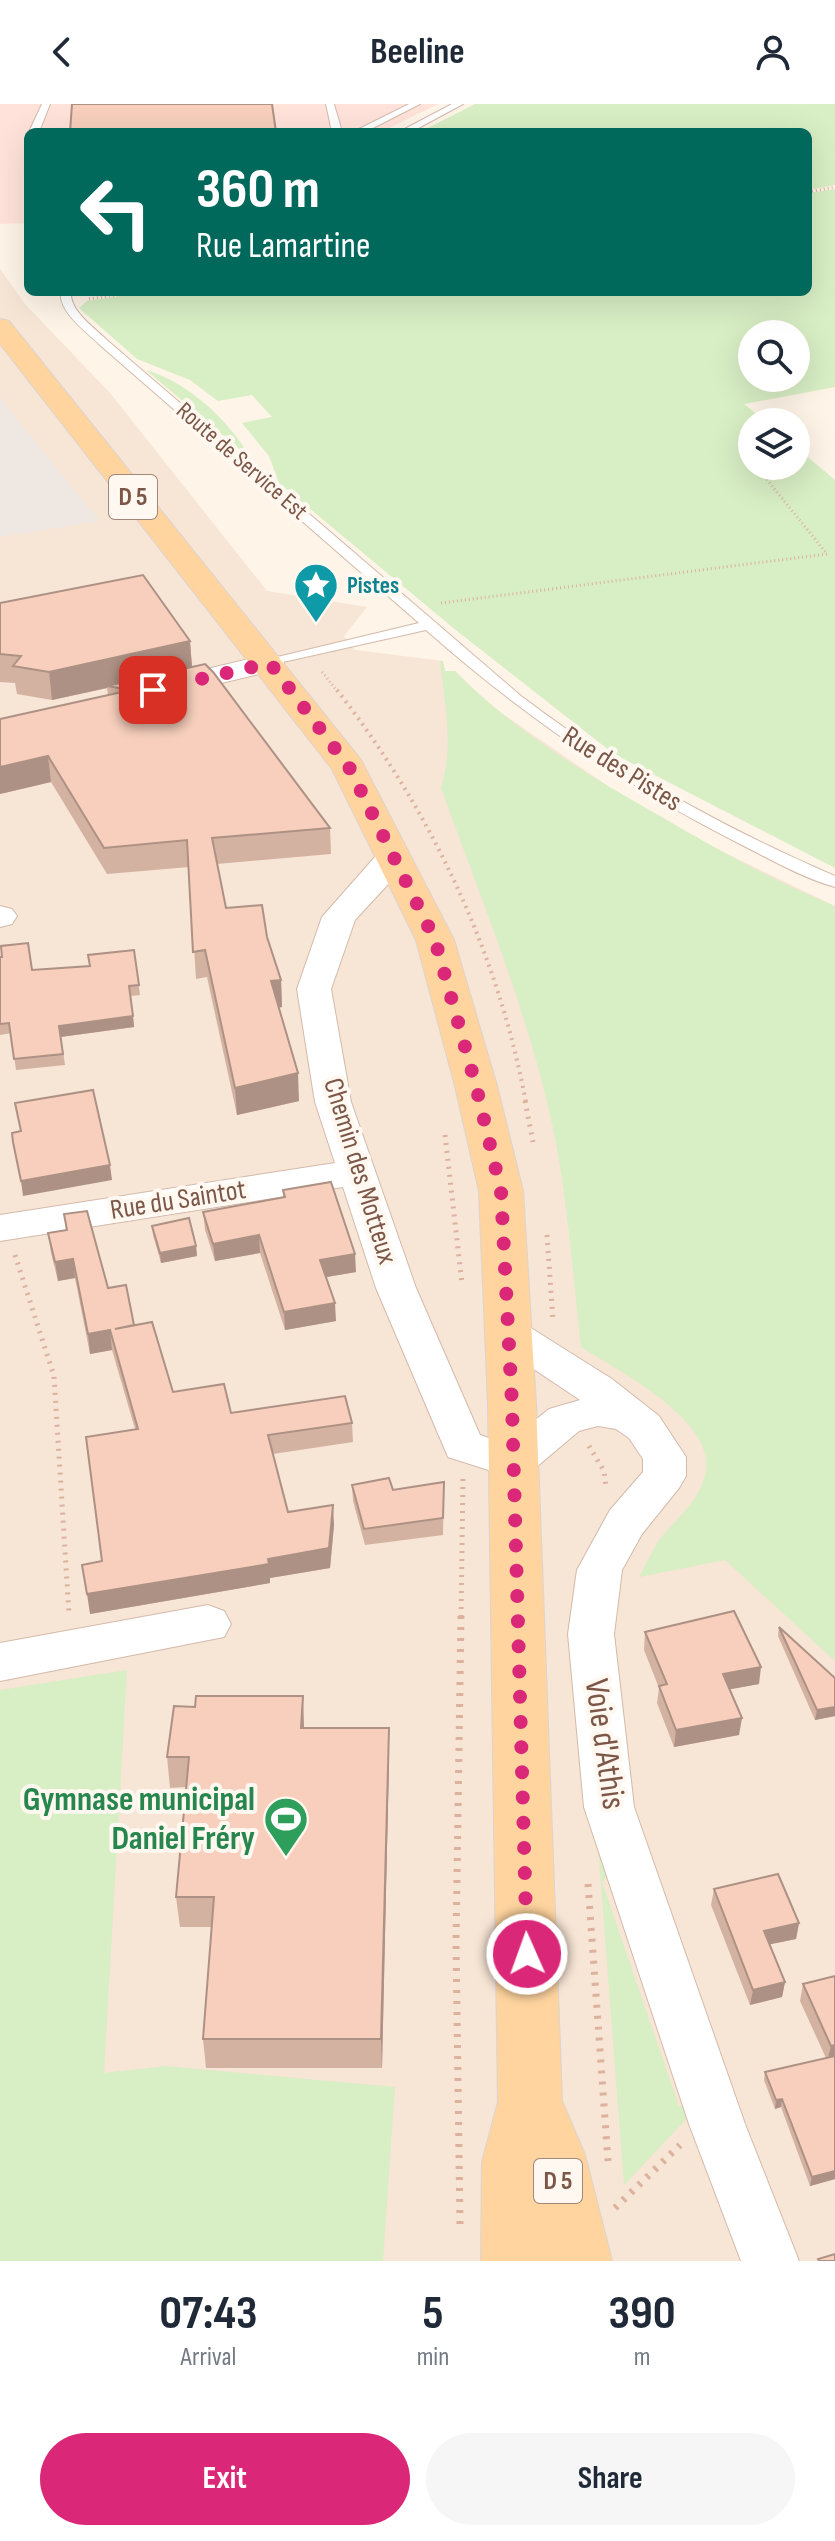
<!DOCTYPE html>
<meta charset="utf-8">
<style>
:root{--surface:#fff;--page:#f6f6f7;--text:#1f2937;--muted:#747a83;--accent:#db2777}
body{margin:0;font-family:"Sofia Sans Condensed",sans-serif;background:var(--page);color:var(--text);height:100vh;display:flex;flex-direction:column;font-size:30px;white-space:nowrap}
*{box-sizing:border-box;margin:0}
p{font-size:26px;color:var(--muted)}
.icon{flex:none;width:44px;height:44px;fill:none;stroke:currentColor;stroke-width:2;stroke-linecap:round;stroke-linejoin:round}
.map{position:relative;height:2157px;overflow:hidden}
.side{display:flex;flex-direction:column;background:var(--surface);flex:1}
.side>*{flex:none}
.banner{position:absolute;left:24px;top:24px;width:788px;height:168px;border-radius:12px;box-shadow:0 8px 32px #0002;background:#00695c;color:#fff;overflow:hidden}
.tools{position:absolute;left:738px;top:216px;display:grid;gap:16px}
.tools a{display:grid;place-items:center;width:72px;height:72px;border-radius:50%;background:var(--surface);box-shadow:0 8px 32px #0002;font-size:40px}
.pin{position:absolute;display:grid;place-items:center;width:68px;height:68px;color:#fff;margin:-34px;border-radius:16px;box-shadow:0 4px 12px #0006}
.me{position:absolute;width:88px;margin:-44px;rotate:358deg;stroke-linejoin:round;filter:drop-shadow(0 0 6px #0008)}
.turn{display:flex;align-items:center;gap:28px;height:168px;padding:0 40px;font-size:36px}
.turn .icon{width:104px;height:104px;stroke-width:2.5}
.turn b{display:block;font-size:56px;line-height:68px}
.eta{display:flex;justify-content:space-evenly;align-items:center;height:136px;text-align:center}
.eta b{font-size:48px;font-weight:700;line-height:56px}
.button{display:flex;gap:16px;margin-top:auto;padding:16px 40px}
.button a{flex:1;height:92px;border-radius:48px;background:var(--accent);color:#fff;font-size:32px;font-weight:700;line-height:92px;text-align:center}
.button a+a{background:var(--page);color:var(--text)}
header{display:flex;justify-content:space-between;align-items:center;height:104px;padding:0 40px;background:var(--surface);font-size:36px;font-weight:700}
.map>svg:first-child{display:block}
.residential{fill:#f7e5d5}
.commercial{fill:#ffe3db}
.industrial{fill:#efe7e1}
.green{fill:#d8eec4;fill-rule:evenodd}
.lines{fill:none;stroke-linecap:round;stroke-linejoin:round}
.service-casing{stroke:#d3baab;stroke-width:2}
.minor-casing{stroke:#d3baab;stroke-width:2}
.primary-casing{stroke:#ddd3cf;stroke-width:2}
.path-far3{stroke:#dcb29e;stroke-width:3;stroke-dasharray:1 3;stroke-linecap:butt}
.path-far2{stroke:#dcb29e;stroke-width:4;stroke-dasharray:2 5;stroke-linecap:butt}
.path-far1{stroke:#dcb29e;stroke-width:5;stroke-dasharray:2 6;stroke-linecap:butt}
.path{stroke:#dcb29e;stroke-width:7;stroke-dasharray:3 8;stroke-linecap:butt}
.service{fill:#fff;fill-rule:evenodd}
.minor{fill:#fff;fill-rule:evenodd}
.primary{fill:#ffd49e;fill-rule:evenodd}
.wall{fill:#d4b2a2}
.shaded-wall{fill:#ad9184}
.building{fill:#f7cfbc;stroke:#ad9184;stroke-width:2}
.route{stroke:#db2777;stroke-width:14;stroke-dasharray:0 25.2}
.labels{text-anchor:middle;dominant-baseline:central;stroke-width:8;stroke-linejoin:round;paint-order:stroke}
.far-street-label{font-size:24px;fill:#7c5748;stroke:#fff8f0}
.far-culture-label{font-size:24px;font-weight:bold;fill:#0d838f;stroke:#fff8f0;text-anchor:start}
.shield{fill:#fff8f0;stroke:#a3877a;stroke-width:2}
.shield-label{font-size:26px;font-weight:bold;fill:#7c5748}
.street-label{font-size:28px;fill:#7c5748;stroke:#fff8f0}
.near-street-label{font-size:34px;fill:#7c5748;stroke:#fff8f0}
.near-leisure-label{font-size:34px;font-weight:bold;fill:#27864d;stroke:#fff8f0;text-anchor:end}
</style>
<header><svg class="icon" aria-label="back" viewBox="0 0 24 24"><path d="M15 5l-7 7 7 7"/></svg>Beeline<svg class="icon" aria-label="person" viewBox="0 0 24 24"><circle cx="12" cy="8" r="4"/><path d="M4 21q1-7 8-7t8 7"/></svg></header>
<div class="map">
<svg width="835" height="2157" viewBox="0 0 835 2157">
<rect width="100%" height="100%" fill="#fef4e7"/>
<polygon class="residential" points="0,165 25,200 110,289 267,487 367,503 344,532 355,546 443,557 445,567 455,567 484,597 612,685 717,745 835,802 835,2157 0,2157"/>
<polygon class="commercial" points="0,0 438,0 381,28 28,28 28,119 0,120"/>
<polygon class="industrial" points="0,292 16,314 100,417 0,433"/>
<g class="green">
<polygon points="475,0 835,0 835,81 808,86 808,28 420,28"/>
<path d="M835,85V283L744,300L766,318H752V362H796V343L835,376V764L614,650L457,527L279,379L269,352L242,319L272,313L252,291L218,297L190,276L137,255L79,204L87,197L146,188H808V89ZM752,230H796V274H752Z"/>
<path d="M146,266C190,279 229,317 252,356Z"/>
<path d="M443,557L445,567H455C513,626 587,671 660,712C716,745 774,777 835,802V1557L725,1456L639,1473C646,1461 652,1446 660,1435C676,1415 696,1400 704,1375C724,1319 618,1267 581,1243C572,1163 567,1081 548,1002C522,893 479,789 441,684C454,643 445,600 440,558Z"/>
<polygon points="127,1566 104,1969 165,1962 395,1983 383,2157 0,2157 0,1586"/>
<polygon points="597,1728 612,1767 602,1778 679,2002 690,2002 693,2008 624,2081"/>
</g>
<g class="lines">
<g class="service-casing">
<g id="service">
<polygon points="42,0 50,0 39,28 29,28"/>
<polygon points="326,0 334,0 342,28 332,28"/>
<polygon points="409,0 420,0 365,28 353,28"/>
<polygon points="452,0 463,0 411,28 399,28"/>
<path d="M61,188H71C69,207 96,225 108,237L521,592C618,666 724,724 835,772V783C802,774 770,755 740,740C625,682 522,611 426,526L265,562V556L419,519L100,241C87,228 58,208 61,188Z"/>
</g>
</g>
<g class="minor-casing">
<g id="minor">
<polygon points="270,550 280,553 284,559 280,565 167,592 157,589 152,583 157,577"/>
<polygon points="393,742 404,745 409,752 391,777 355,816 331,885 351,998 416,1184 480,1331 506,1340 549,1305 580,1296 495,1239 489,1229 495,1219 509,1214 523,1219 612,1275 659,1312 686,1353 686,1372 679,1384 642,1430 622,1466 614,1530 634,1703 745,2020 799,2157 741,2157 689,2020 584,1703 568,1530 577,1466 610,1406 643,1368 643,1355 629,1334 616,1325 598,1322 579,1327 528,1370 513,1374 448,1353 376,1184 343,1083 0,1137 0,1111 335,1059 315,998 297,885 322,813 382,745"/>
<polygon points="0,802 12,805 17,812 12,820 0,823"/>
<polygon points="208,1501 224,1507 231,1520 224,1533 0,1577 0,1539"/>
</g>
</g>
<g class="primary-casing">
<polygon id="primary" points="0,215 9,217 361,656 454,836 497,982 523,1087 536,1300 562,1997 585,2051 612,2157 481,2157 482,2058 498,1998 488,1300 479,1087 455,982 416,836 332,665 0,240"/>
</g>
<g class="path-far3">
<polyline points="808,88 835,83"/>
<polyline points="89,195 136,188"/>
<polyline points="750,354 752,357"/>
<polyline points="441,499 827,450 756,362"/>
<polyline points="322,568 338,588"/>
</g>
<path class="path-far2" d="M337,586C431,707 498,848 526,999"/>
<g class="path-far1">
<polyline points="525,997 533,1038"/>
<polyline points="445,1031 462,1180"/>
<polyline points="547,1131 553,1217"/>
<polyline points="15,1151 54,1272 69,1510"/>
<polyline points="589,1342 604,1367 606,1383"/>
<polyline points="461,1513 463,1374"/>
</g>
<g class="path">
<polyline points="588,1780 608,2057"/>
<polyline points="615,2104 680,2041"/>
<polyline points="460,2120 456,1838 461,1511"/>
</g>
<use href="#service" class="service"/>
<use href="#minor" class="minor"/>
<use href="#primary" class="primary"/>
</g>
<g class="wall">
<polygon points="0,499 190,537 192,562 330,724 331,750 217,760 226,804 267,833 281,876 282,903 279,904 299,997 237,1011 207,873 196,875 189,763 107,770 51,678 0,690 108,591 107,584 52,596 17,590 15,579 0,578"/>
<polygon points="134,846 140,891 131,892 134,923 61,933 65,961 16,966 11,929 0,931 0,853 32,866 90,862"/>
<polygon points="283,1086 356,1168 326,1173 336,1217 285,1226 260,1149 215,1157 205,1126 203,1108 283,1093"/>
<polygon points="64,1110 108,1184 134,1222 173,1288 231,1309 352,1319 353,1338 273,1350 288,1408 334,1421 330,1464 270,1474 270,1479 90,1510 135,1325 112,1246 90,1250 75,1174 58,1177 51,1149 48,1129 66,1126"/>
<polygon points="152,1122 196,1142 197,1152 161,1159 153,1131"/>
<polygon points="444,1378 443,1431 365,1441 353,1397 352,1381 393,1386"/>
<polygon points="779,1523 835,1574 835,1612 815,1616 778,1532"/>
<polygon points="645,1528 759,1580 730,1585 739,1631 674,1643 657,1599 659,1584 644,1546"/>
<polygon points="304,1624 389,1655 382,1964 206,1964 203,1935 212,1823 180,1823 176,1793 186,1683 170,1684 167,1653"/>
<polygon points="714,1785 799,1819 796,1835 770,1840 785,1878 782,1893 750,1901 711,1801"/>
<polygon points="835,1872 835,2075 810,2082 781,2003 775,2005 764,1976 765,1968 826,1954 800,1897 803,1880"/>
</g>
<g class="shaded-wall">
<polygon points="190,537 192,564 107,582 107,584 52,596 49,568"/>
<polygon points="48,652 51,678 0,690 0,663"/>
<polygon points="281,876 282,903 273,904 271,877"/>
<polygon points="133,912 134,923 60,933 59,922"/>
<polygon points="298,969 299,997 237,1011 235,984"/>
<polygon points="110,1061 112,1076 23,1092 21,1077"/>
<polygon points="259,1131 260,1149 215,1157 213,1140"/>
<polygon points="196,1142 197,1152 161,1159 160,1149"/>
<polygon points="355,1150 356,1168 321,1174 320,1156"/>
<polygon points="73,1155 75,1174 58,1177 55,1158"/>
<polygon points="335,1199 336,1217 285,1226 284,1208"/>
<polygon points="110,1226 112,1246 90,1250 88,1230"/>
<polygon points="333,1401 334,1421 330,1464 270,1474 270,1479 90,1510 87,1490 268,1455"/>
<polygon points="761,1563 759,1580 721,1587 723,1570"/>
<polygon points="303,1592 304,1623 301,1624"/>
<polygon points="835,1603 835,1612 815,1616 817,1606"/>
<polygon points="742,1614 739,1631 674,1643 676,1626"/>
<polygon points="389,1624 389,1655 382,1964 381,1935"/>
<polygon points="799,1819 796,1835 762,1842 764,1827"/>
<polygon points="785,1878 782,1893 750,1901 753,1886"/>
<polygon points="835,1941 835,1956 827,1958 831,1942"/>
<polygon points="782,1995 781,2003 775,2005 776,1996"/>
<polygon points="835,2067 835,2075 810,2082 812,2073"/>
</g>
<g class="building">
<polygon points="72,0 272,0 276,28 70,28"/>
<polygon points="143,471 190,537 49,568 13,562 21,552 0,550 0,499"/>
<polygon points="205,560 213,568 330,724 212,734 226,804 262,801 267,833 281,876 271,877 298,969 235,984 205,846 193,848 187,736 104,744 48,652 0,663 0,615 131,586 107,582"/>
<polygon points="28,839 32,866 90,862 88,851 134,846 139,881 129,882 133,912 59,922 63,950 14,955 9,919 0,920 0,853 2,853 1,842"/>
<polygon points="93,986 110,1061 21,1077 13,1038 12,1029 21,1027 15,999"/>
<polygon points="331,1078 355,1150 320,1156 335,1199 284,1208 259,1131 213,1140 203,1108 285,1093 283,1086"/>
<polygon points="87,1107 108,1184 126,1181 134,1221 115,1225 152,1218 173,1288 224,1280 231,1309 345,1292 352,1319 268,1331 288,1408 333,1401 329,1444 268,1455 269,1460 87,1490 82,1461 102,1457 86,1333 138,1325 110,1226 88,1230 73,1155 55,1158 48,1129 67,1126 64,1110"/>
<polygon points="189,1114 196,1142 160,1149 152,1122"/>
<polygon points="389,1374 393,1386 444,1378 443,1414 364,1425 352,1381"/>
<polygon points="734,1507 761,1563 723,1570 742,1614 676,1626 659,1582 667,1580 645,1528"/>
<polygon points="779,1523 835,1574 835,1603 817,1606"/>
<polygon points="196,1592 303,1592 301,1624 389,1624 381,1935 203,1935 214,1793 176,1793 189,1653 167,1653 174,1602 195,1603"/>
<polygon points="778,1770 799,1819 764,1827 785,1878 753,1886 714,1785"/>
<polygon points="835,1872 835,1941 831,1942 803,1880"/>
<polygon points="835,1952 835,2067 812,2073 782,1995 776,1996 765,1968"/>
<polygon points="835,2150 835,2157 819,2157 818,2155"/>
</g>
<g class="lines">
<polyline class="route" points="153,586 270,559 349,663 435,836 476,982 501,1087 512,1300 527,1850"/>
</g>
<defs>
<g id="sight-pin" transform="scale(2.3)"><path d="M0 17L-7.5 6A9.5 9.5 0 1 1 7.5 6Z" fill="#0f9aa8" stroke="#fff8f0"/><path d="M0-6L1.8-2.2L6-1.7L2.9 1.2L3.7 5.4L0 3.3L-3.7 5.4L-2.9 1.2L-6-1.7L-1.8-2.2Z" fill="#fff"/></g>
<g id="stadium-pin" transform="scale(2.3)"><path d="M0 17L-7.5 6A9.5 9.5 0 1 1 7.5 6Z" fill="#2e9e5b" stroke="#fff8f0"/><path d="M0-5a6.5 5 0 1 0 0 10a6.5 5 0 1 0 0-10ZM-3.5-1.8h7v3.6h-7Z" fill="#fff"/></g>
</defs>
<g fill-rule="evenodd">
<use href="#sight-pin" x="316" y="481"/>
<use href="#stadium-pin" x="286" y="1715"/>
</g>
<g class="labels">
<g class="far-street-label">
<text transform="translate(242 357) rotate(41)">Route de Service Est</text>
</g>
<g class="far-culture-label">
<text x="347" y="481">Pistes</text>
</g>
<g class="shield">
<rect x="109" y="371" width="48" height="44" rx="6"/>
<rect x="534" y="2055" width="48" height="44" rx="6"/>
</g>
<g class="shield-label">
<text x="133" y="393">D 5</text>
<text x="558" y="2077">D 5</text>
</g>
<g class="street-label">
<text transform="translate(622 665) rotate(32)">Rue des Pistes</text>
<text transform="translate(360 1067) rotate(73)">Chemin des Motteux</text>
<text transform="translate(178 1096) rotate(-9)">Rue du Saintot</text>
</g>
<g class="near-street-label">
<text transform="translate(605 1640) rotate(82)">Voie d'Athis</text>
</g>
<g class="near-leisure-label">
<text x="255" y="1695">Gymnase municipal<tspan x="255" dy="39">Daniel Fréry</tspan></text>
</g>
</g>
</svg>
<div class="tools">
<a><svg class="icon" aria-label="search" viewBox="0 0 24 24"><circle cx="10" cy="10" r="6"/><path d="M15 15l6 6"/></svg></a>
<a><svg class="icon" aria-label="layers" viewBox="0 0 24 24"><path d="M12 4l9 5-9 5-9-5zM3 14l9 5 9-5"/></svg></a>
</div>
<div class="pin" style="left:153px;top:586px;background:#d93025"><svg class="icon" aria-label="arrive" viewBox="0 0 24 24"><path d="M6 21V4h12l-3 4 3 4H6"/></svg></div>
<svg class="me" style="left:527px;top:1850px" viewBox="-20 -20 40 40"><circle r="17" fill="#db2777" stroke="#fff" stroke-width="3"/><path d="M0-11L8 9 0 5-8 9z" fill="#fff"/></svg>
<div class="banner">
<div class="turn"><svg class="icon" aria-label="left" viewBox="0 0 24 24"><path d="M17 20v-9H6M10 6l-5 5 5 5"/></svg><div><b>360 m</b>Rue Lamartine</div></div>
</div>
</div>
<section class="side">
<div class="eta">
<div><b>07:43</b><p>Arrival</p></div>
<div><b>5</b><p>min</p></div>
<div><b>390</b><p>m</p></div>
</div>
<div class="button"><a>Exit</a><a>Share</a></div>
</section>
